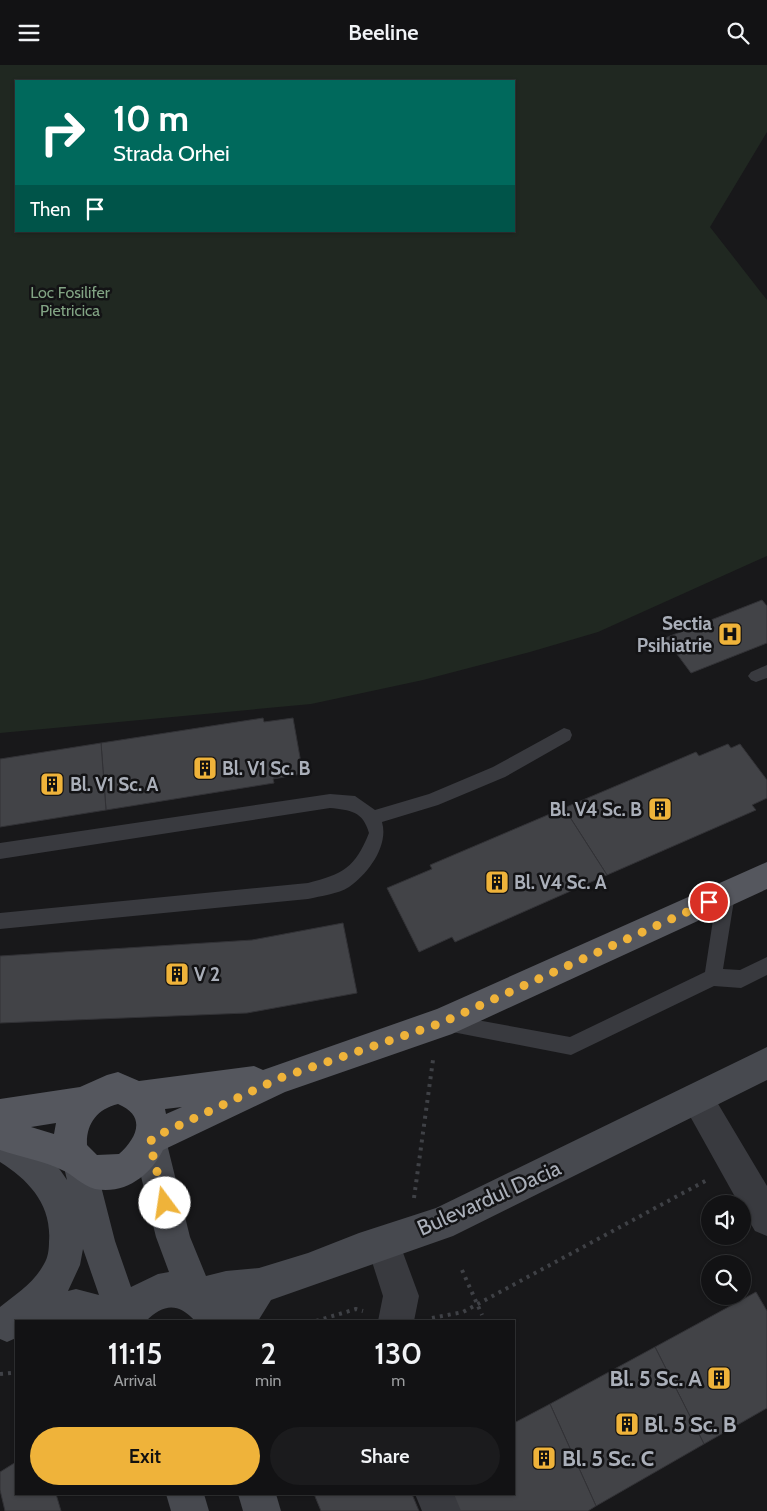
<!DOCTYPE html>
<style>
:root{--surface:#121214;--page:#1b1b1d;--text:#f1f3f6;--muted:#9c9ea0;--line:#313234;--accent:#efb33a}
body{margin:0;font-family:Cabin,sans-serif;background:var(--page);color:var(--text);height:100vh;display:flex;flex-direction:column;font-size:19px;white-space:nowrap}
*{box-sizing:border-box;margin:0}
p{font-size:16px;color:var(--muted)}
.icon{flex:none;width:28px;height:28px;fill:none;stroke:currentColor;stroke-width:2;stroke-linecap:round;stroke-linejoin:round}
.map{position:relative;flex:1;overflow:hidden}
.panel{position:absolute;left:15px;top:1255px;width:500px;height:175px;display:flex;flex-direction:column;background:var(--surface);border-radius:0px;box-shadow:0 1px 4px #0004,0 0 0 1px var(--line)}
.panel>*{flex:none}
.banner{position:absolute;left:15px;top:15px;width:500px;height:152px;border-radius:0px;box-shadow:0 1px 4px #0004,0 0 0 1px var(--line);background:#00695c;color:#fff;overflow:hidden}
.tools{position:absolute;left:701px;top:1130px;display:grid;gap:10px}
.tools a{display:grid;place-items:center;width:50px;height:50px;border-radius:50%;background:var(--surface);box-shadow:0 1px 4px #0004,0 0 0 1px var(--line);font-size:25px}
.pin{position:absolute;display:grid;place-items:center;width:42px;height:42px;color:#fff;margin:-21px;border:2px solid #fff;border-radius:50%;box-shadow:0 1px 5px #0007}
.me{position:absolute;width:55px;margin:-28px;rotate:346deg;stroke-linejoin:round;filter:drop-shadow(0 0 4px #0008)}
.turn{display:flex;align-items:center;gap:18px;height:105px;padding:0 15px;font-size:22px}
.turn .icon{width:65px;height:65px;stroke-width:2.5}
.turn b{display:block;font-size:35px;line-height:42px}
.then{display:flex;align-items:center;height:48px;padding:0 15px;background:#0003;gap:10px;font-size:19px}
.eta{display:flex;justify-content:space-evenly;align-items:center;height:85px;text-align:center}
.eta b{font-size:30px;font-weight:600;line-height:35px}
.button{display:flex;gap:10px;margin-top:auto;padding:10px 15px}
.button a{flex:1;height:58px;border-radius:30px;background:var(--accent);color:#111;font-size:20px;font-weight:600;line-height:58px;text-align:center}
.button a+a{background:var(--page);color:var(--text)}
header{display:flex;justify-content:space-between;align-items:center;height:65px;padding:0 15px;background:var(--surface);font-size:22px;font-weight:600}
.map>svg:first-child{display:block}
.green{fill:#202821;fill-rule:evenodd}
.building{fill:#424347;stroke:#323236}
.lines{fill:none;stroke-linecap:round;stroke-linejoin:round}
.path{stroke:#3f4146;stroke-width:4;stroke-dasharray:3 5;stroke-linecap:butt}
.lane{fill:#393a3f;fill-rule:evenodd}
.street{fill:#393a3f;fill-rule:evenodd}
.secondary{fill:#47494f;fill-rule:evenodd}
.primary{fill:#55575e;fill-rule:evenodd}
.route{stroke:#efb33a;stroke-width:9;stroke-dasharray:0 16.2}
.labels{text-anchor:middle;dominant-baseline:central;stroke-width:5;stroke-linejoin:round;paint-order:stroke}
.far-park-label{font-size:16px;fill:#82a484;stroke:#131315}
.poi-label{font-size:19px;font-weight:bold;fill:#aaafb9;stroke:#131315;text-anchor:start}
.near-street-label{font-size:22px;fill:#aaafb9;stroke:#131315}
.near-poi-label{font-size:22px;font-weight:bold;fill:#aaafb9;stroke:#131315;text-anchor:start}
</style>
<header><svg class="icon" aria-label="menu" viewBox="0 0 24 24"><path d="M4 6h16M4 12h16M4 18h16"/></svg>Beeline<svg class="icon" aria-label="search" viewBox="0 0 24 24"><circle cx="10" cy="10" r="6"/><path d="M15 15l6 6"/></svg></header>
<div class="map">
<svg width="767" height="1446" viewBox="0 0 767 1446">
<rect width="100%" height="100%" fill="#18181a"/>
<path class="green" d="M0,0H767V67L710,162L767,235V491L598,567L530,587L423,615L311,639L0,668ZM514,16V166H16V16Z"/>
<g class="building">
<polygon points="762,535 767,541 767,578 691,608 665,573"/>
<polygon points="263,653 264,657 293,653 301,698 305,698 307,708 273,714 274,718 106,745 101,678"/>
<polygon points="101,678 106,745 0,762 0,694"/>
<polygon points="728,679 731,683 740,679 767,715 767,733 752,740 756,745 607,810 564,743 696,687 699,691"/>
<polygon points="564,743 607,810 455,877 452,872 419,887 387,823 432,804 430,800"/>
<polygon points="343,858 357,928 247,948 0,958 0,891 252,875"/>
<polygon points="756,1227 767,1246 767,1343 704,1379 655,1282"/>
<polygon points="655,1282 704,1379 596,1441 550,1339"/>
<polygon points="550,1339 596,1441 588,1446 458,1446 451,1429 514,1429 514,1358"/>
<polygon points="16,1397 16,1429 56,1429 61,1446 5,1446 0,1425 0,1407"/>
<polygon points="314,1429 412,1429 419,1446 321,1446"/>
</g>
<g class="lines">
<g class="path">
<polyline points="414,1133 433,995"/>
<polyline points="462,1205 482,1250"/>
<polyline points="432,1253 463,1247 707,1115"/>
<polyline points="316,1256 356,1244 363,1246"/>
<polyline points="0,1309 11,1308 16,1311"/>
</g>
<g class="lane">
<polygon points="767,600 767,613 756,617 751,615 748,611 751,607"/>
<path d="M564,663L570,665L572,670L570,675L505,712L438,740L382,757C389,781 368,809 349,822C338,829 321,831 308,834L0,864V848L308,818C343,809 355,803 369,768C363,746 350,745 330,743L0,794V778L330,729L355,731L375,745L429,729L493,702Z"/>
<polygon points="726,821 732,823 735,829 723,904 740,905 767,892 767,910 741,923 714,921 571,990 437,964 435,958 437,952 444,949 570,972 705,907 717,829 720,823"/>
</g>
<g class="street">
<polygon points="697,1017 708,1022 767,1121 767,1171 755,1166 742,1144 742,1139 739,1139 686,1044 681,1033 686,1022"/>
<polygon points="383,1161 395,1166 419,1231 414,1256 378,1256 383,1231 366,1178 371,1166"/>
<polygon points="415,1429 454,1429 461,1446 422,1446"/>
</g>
<g class="secondary">
<path d="M767,982V1015L453,1171L271,1235L258,1256H195C178,1237 163,1239 146,1256H16V1273L7,1277L0,1274V1242C16,1229 34,1218 44,1199C48,1193 49,1184 49,1177C52,1140 29,1115 0,1097V1061C27,1073 52,1090 67,1115L63,1098L68,1086L80,1081L92,1086L115,1176L131,1222L158,1209L169,1207L156,1172L133,1079L138,1067L150,1062L162,1067L167,1079L190,1172L206,1211L226,1206L259,1203L308,1188L359,1168L436,1143ZM83,1184L99,1230L76,1224L68,1226L80,1200Z"/>
<polygon points="166,1429 204,1429 209,1446 171,1446"/>
<polygon points="238,1429 276,1429 281,1446 243,1446"/>
</g>
<path class="primary" d="M767,797V824L452,969L285,1027L163,1085C151,1110 125,1130 95,1124C81,1120 74,1110 62,1105C44,1096 20,1092 0,1085V1034L80,1022L107,1010L118,1007L139,1016L254,1001L263,1005L437,944ZM118,1039C147,1051 137,1073 119,1089L97,1090L87,1080C86,1059 97,1044 118,1039ZM182,1042L166,1049L165,1044ZM56,1058L54,1069L31,1062Z"/>
</g>
<g class="lines">
<polyline class="route" points="165,1138 150,1079 152,1073 280,1013 441,958 709,837"/>
</g>
<defs>
<g id="hospital-square" transform="scale(1.25)"><rect x="-9" y="-9" width="18" height="18" rx="4" fill="#efb33a" stroke="#131315"/><path d="M-5-5h3v3.5h4V-5h3V5h-3V1.5h-4V5h-3Z" fill="#111"/></g>
<g id="building-square" transform="scale(1.25)"><rect x="-9" y="-9" width="18" height="18" rx="4" fill="#efb33a" stroke="#131315"/><path d="M-4-6H4V6H1V3H-1V6H-4ZM-2.5-4.3h1.7v1.8h-1.7ZM.8-4.3h1.7v1.8H.8ZM-2.5-1h1.7V.8h-1.7ZM.8-1h1.7V.8H.8Z" fill="#111"/></g>
</defs>
<g fill-rule="evenodd">
<use href="#hospital-square" x="730" y="569"/>
<use href="#building-square" x="205" y="703"/>
<use href="#building-square" x="52" y="719"/>
<use href="#building-square" x="660" y="744"/>
<use href="#building-square" x="497" y="817"/>
<use href="#building-square" x="177" y="909"/>
<use href="#building-square" x="719" y="1313"/>
<use href="#building-square" x="627" y="1359"/>
<use href="#building-square" x="544" y="1393"/>
</g>
<g class="labels">
<g class="far-park-label">
<text x="70" y="227">Loc Fosilifer<tspan x="70" dy="18">Pietricica</tspan></text>
</g>
<g class="poi-label">
<text x="712" y="558" text-anchor="end">Sectia<tspan x="712" dy="22">Psihiatrie</tspan></text>
<text x="222" y="703">Bl. V1 Sc. B</text>
<text x="70" y="719">Bl. V1 Sc. A</text>
<text x="642" y="744" text-anchor="end">Bl. V4 Sc. B</text>
<text x="514" y="817">Bl. V4 Sc. A</text>
<text x="194" y="909">V 2</text>
</g>
<g class="near-street-label">
<text transform="translate(489 1133) rotate(-24)">Bulevardul Dacia</text>
</g>
<g class="near-poi-label">
<text x="702" y="1313" text-anchor="end">Bl. 5 Sc. A</text>
<text x="644" y="1359">Bl. 5 Sc. B</text>
<text x="562" y="1393">Bl. 5 Sc. C</text>
</g>
</g>
</svg>
<div class="tools">
<a><svg class="icon" aria-label="sound" viewBox="0 0 24 24"><path d="M4 9h4l5-4v14l-5-4H4zM17 9q2 3 0 6"/></svg></a>
<a><svg class="icon" aria-label="search" viewBox="0 0 24 24"><circle cx="10" cy="10" r="6"/><path d="M15 15l6 6"/></svg></a>
</div>
<div class="pin" style="left:709px;top:837px;background:#d93025"><svg class="icon" aria-label="arrive" viewBox="0 0 24 24"><path d="M6 21V4h12l-3 4 3 4H6"/></svg></div>
<svg class="me" style="left:165px;top:1138px" viewBox="-20 -20 40 40"><circle r="19" fill="#fff"/><path d="M0-13L10 11 0 6-10 11z" fill="#efb33a"/></svg>
<div class="banner">
<div class="turn"><svg class="icon" aria-label="right" viewBox="0 0 24 24"><path d="M7 20v-9h11M14 6l5 5-5 5"/></svg><div><b>10 m</b>Strada Orhei</div></div>
<div class="then">Then<svg class="icon" aria-label="arrive" viewBox="0 0 24 24"><path d="M6 21V4h12l-3 4 3 4H6"/></svg></div>
</div>
<section class="panel">
<div class="eta">
<div><b>11:15</b><p>Arrival</p></div>
<div><b>2</b><p>min</p></div>
<div><b>130</b><p>m</p></div>
</div>
<div class="button"><a>Exit</a><a>Share</a></div>
</section>
</div>
